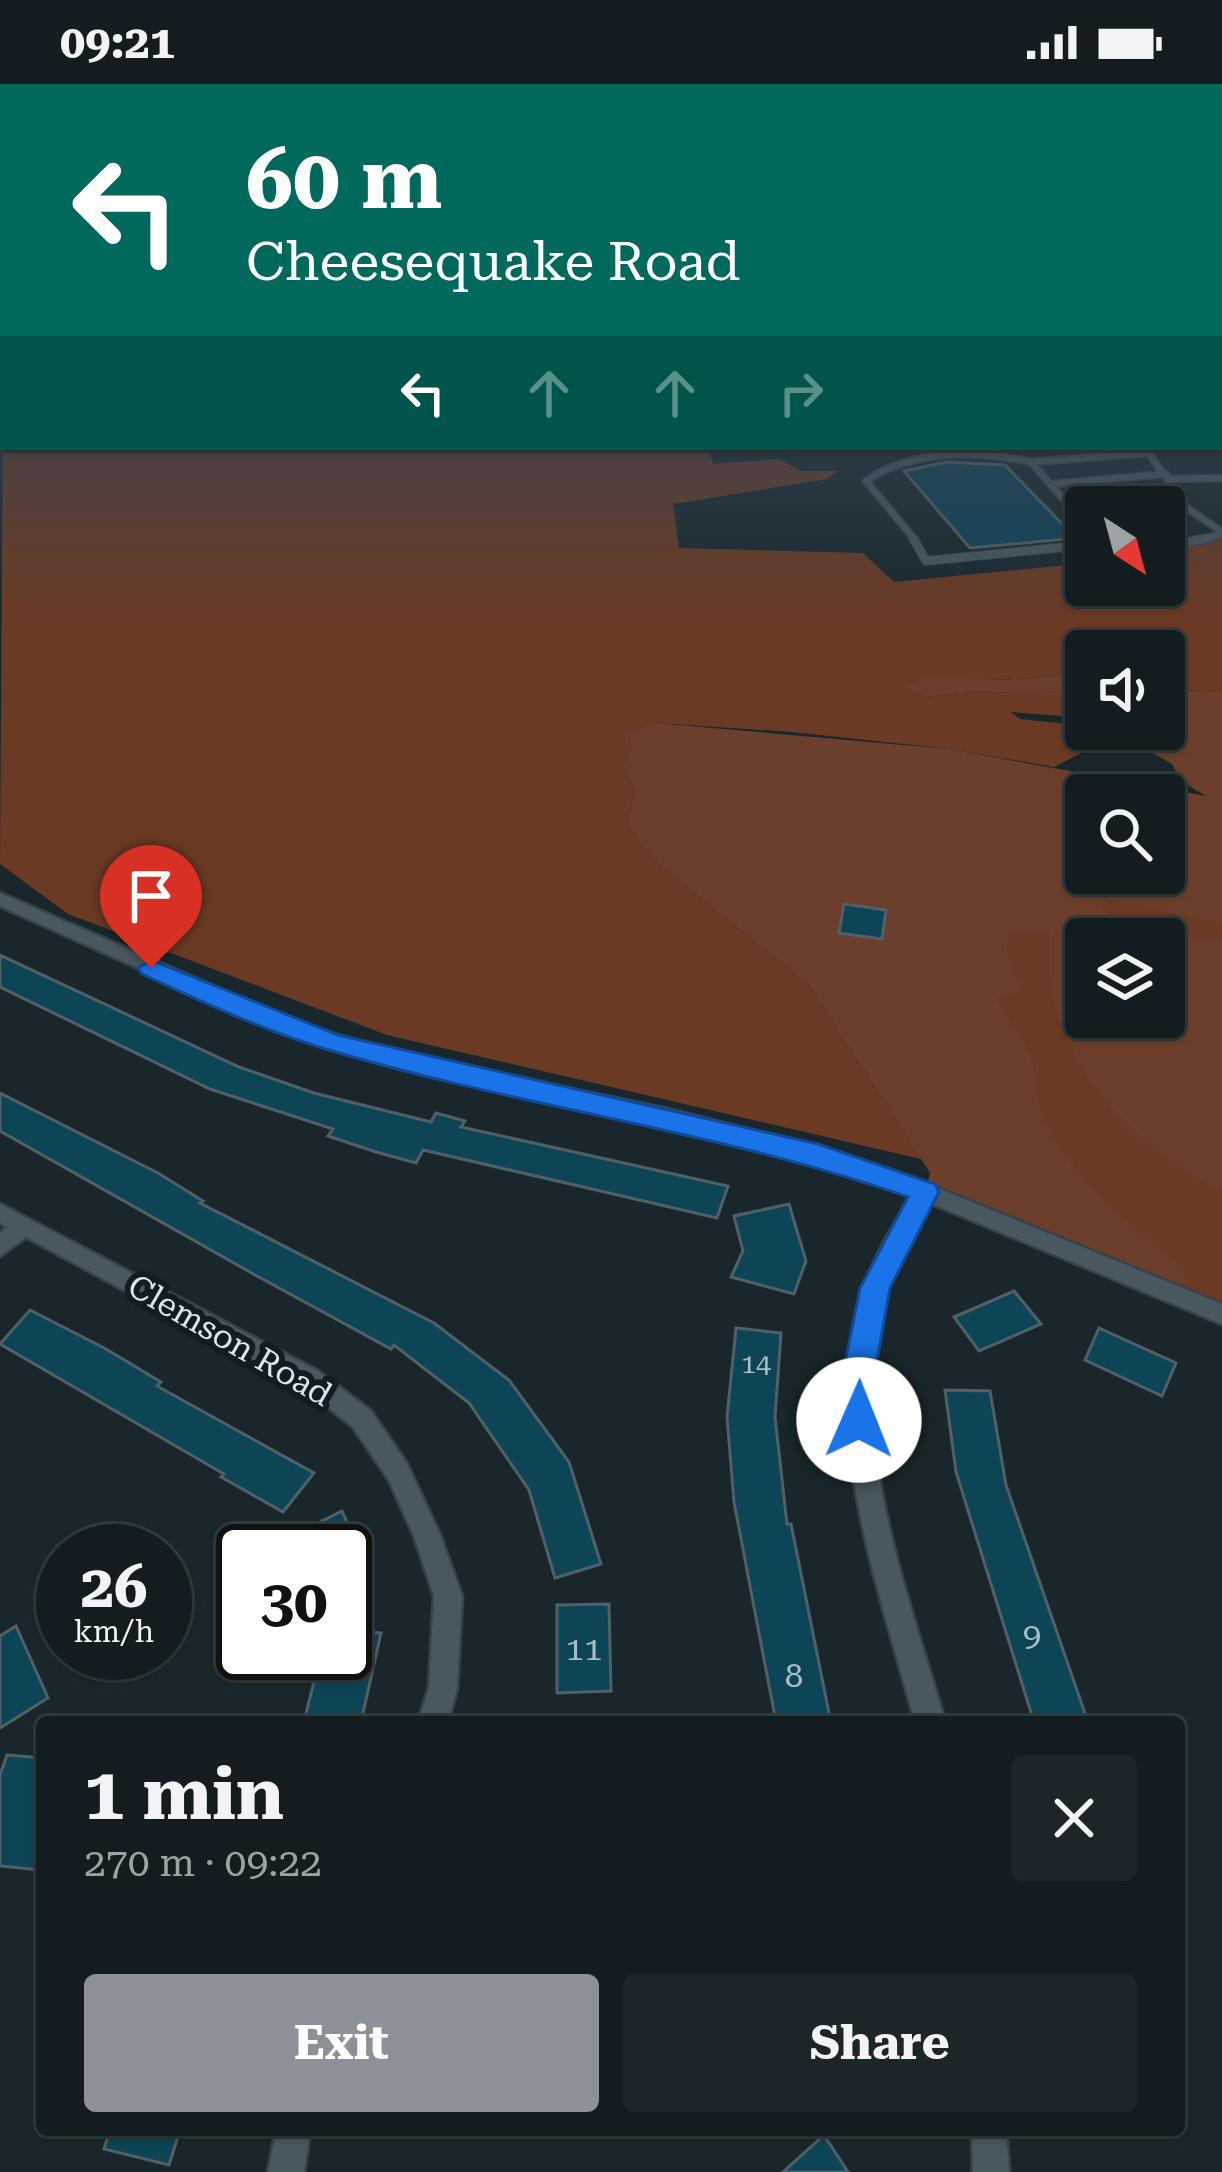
<!DOCTYPE html>
<meta charset="utf-8">
<style>
:root{--surface:#131d21;--page:#1c262a;--text:#f1f3f6;--muted:#9da2a5;--line:#323b3f;--accent:#8c9099}
body{margin:0;font-family:"Roboto Serif",serif;background:var(--page);color:var(--text);height:100vh;display:flex;flex-direction:column;font-size:45px;white-space:nowrap}
*{box-sizing:border-box;margin:0}
p{font-size:39px;color:var(--muted)}
.icon{flex:none;width:66px;height:66px;fill:none;stroke:currentColor;stroke-width:2;stroke-linecap:round;stroke-linejoin:round}
.map{position:relative;flex:1;overflow:hidden}
.sheet{position:absolute;left:36px;top:1632px;width:1149px;height:420px;display:flex;flex-direction:column;background:var(--surface);border-radius:12px;box-shadow:0 3px 9px #0004,0 0 0 3px var(--line)}
.sheet>*{flex:none}
.top-card{position:absolute;left:0px;top:0px;width:1224px;height:366px;box-shadow:0 3px 9px #0004,0 0 0 3px var(--line);background:#00695c;color:#fff;overflow:hidden}
.needle{width:78px;rotate:144deg}
.tools{position:absolute;left:1065px;top:402px;display:grid;gap:24px}
.tools a{display:grid;place-items:center;width:120px;height:120px;border-radius:12px;background:var(--surface);box-shadow:0 3px 9px #0004,0 0 0 3px var(--line);font-size:60px}
.speed{position:absolute;left:36px;top:1440px;display:flex;gap:24px;font-size:60px;font-weight:700;text-align:center}
.speed>*{display:grid;place-content:center;width:156px;height:156px;border-radius:50%;background:var(--surface);box-shadow:0 3px 9px #0004,0 0 0 3px var(--line);line-height:1}
.speed small{font-size:30px;font-weight:400}
.speed .limit{border:6px solid #111;border-radius:18px;background:#fff;color:#111}
.pin{position:absolute;display:grid;place-items:center;width:102px;height:102px;color:#fff;margin:-123px -51px;border-radius:50% 50% 50% 0;rotate:-45deg;box-shadow:0 0 12px #0007}
.pin .icon{rotate:45deg}
.me{position:absolute;width:132px;margin:-66px;rotate:1deg;stroke-linejoin:round;filter:drop-shadow(0 0 9px #0008)}
.turn{display:flex;align-items:center;gap:42px;height:252px;padding:0 48px;font-size:54px}
.turn .icon{width:156px;height:156px;stroke-width:2.5}
.turn b{display:block;font-size:84px;line-height:102px}
.lanes{display:flex;align-items:center;height:114px;padding:0 48px;background:#0003;justify-content:center;gap:60px;direction:ltr}
.lanes .off{opacity:.35}
.round{display:grid;place-items:center;flex:none;width:126px;height:126px;border-radius:12px;background:var(--page)}
.summary{display:flex;align-items:center;justify-content:space-between;height:204px;padding:0 48px}
h1{font-size:72px;font-weight:700;line-height:90px}
.primary-button{display:flex;gap:24px;margin-top:auto;padding:24px 48px}
.primary-button a{flex:1;height:138px;border-radius:12px;background:var(--accent);color:#fff;font-size:48px;font-weight:700;line-height:138px;text-align:center}
.primary-button a+a{background:var(--page);color:var(--text)}
.status{display:flex;justify-content:space-between;align-items:center;height:84px;padding:0 60px;background:var(--surface);direction:ltr}
.status svg{height:33px;fill:currentColor}
.map>svg:first-child{display:block}
.green{fill:#6b3f2c;fill-rule:evenodd}
.forest{fill:#6b3a24}
.building{fill:#0d4456;stroke:#516066;stroke-width:3}
.lines{fill:none;stroke-linecap:round;stroke-linejoin:round}
.lane-far1-casing{stroke:#384348;stroke-width:9}
.lane-casing{stroke:#384348;stroke-width:10}
.street-casing{stroke:#384348;stroke-width:5}
.lane-far1{stroke:#49585e;stroke-width:6}
.lane{stroke:#49585e;stroke-width:8}
.street{fill:#49585e;fill-rule:evenodd}
.route{fill:#1a73e8;stroke:#114b97;stroke-width:3}
.labels{text-anchor:middle;dominant-baseline:central;stroke-width:12;stroke-linejoin:round;paint-order:stroke}
.number-label{font-size:27px;fill:#a8bdc4}
.street-label{font-size:33px;fill:#dce5e9;stroke:#101d23}
.near-number-label{font-size:33px;fill:#a8bdc4}
</style>
<div class="status"><b>09:21</b><svg viewBox="0 0 49 12"><path d="M0 12V9h3v3zM5 12V6h3v6zM10 12V3h3v9zM15 12V0h3v12zM26 1h20v11H26zM47 4h2v5h-2z"/></svg></div>
<div class="map">
<svg width="1222" height="2088" viewBox="0 0 1222 2088">
<rect width="100%" height="100%" fill="#19272c"/>
<g class="green">
<polygon points="945,590 999,596 1086,590 1086,614 978,607 926,613 903,603 926,591"/>
<path d="M1164,605L1222,608V1230L925,1108L930,1089L809,901L656,778L627,741L634,708L623,681L631,664L628,647L656,639L949,665L1206,712L1181,697L1172,680L1151,668L1085,667L1086,645H1164ZM1086,711H1164V789H1086ZM1086,855H1164V933H1086Z"/>
</g>
<g class="forest">
<polygon points="3,312 3,363 708,363 713,380 779,375 801,387 838,387 827,395 673,420 679,464 863,469 894,498 1086,479 1086,501 1164,501 1164,462 1222,449 1222,608 1164,605 1164,567 1086,567 1086,590 999,596 926,591 903,603 926,613 978,607 1085,613 1086,628 1062,632 1011,628 1020,635 1086,642 1085,667 1054,683 949,665 792,648 656,639 629,647 631,664 623,681 634,708 627,741 656,778 809,901 921,1075 387,951 68,830 0,780"/>
<path d="M1110,816L1222,839V856C1193,855 1118,846 1101,823Z"/>
<path d="M1010,846L1049,848C1051,867 1047,887 1051,905C1069,996 1142,1068 1222,1108V1230L1183,1215L1184,1184C1132,1142 1072,1097 1044,1034C1035,1013 1037,990 1030,970C1022,950 1004,935 997,914L1021,906L1006,866Z"/>
</g>
<g class="building">
<polygon points="947,378 1005,381 1076,454 970,464 904,387"/>
<polygon points="844,820 886,826 882,855 839,849"/>
<polygon points="0,871 239,983 314,1009 431,1038 436,1029 465,1037 461,1043 728,1102 717,1134 423,1066 416,1079 376,1068 328,1052 333,1045 210,1005 0,903"/>
<polygon points="0,1009 158,1089 203,1117 200,1119 434,1239 509,1296 569,1378 601,1480 555,1494 529,1406 469,1319 394,1261 391,1265 257,1192 0,1047"/>
<polygon points="789,1120 806,1177 794,1210 731,1193 743,1167 734,1132"/>
<polygon points="1014,1207 1041,1240 979,1267 954,1233"/>
<polygon points="30,1226 106,1265 161,1298 157,1302 314,1389 283,1428 221,1393 224,1390 0,1260"/>
<polygon points="736,1244 781,1249 775,1333 787,1440 791,1440 830,1634 776,1638 734,1418 727,1333"/>
<polygon points="1099,1244 1176,1279 1162,1312 1085,1276"/>
<polygon points="945,1306 990,1307 1006,1401 1088,1638 1034,1638 956,1388"/>
<polygon points="342,1427 373,1496 345,1510 345,1467 306,1467 298,1449"/>
<polygon points="609,1520 611,1607 557,1609 557,1521"/>
<polygon points="16,1542 48,1614 0,1644 0,1552"/>
<polygon points="345,1545 381,1549 361,1638 304,1638 321,1569 345,1569"/>
<polygon points="7,1671 42,1674 42,1786 0,1782 0,1691"/>
<polygon points="110,2046 180,2046 169,2081 104,2065"/>
<polygon points="824,2051 848,2088 783,2088"/>
</g>
<g class="lines">
<g class="lane-far1-casing">
<g id="lane-far1">
<polyline points="1146,365 1187,424 1222,448"/>
<polyline points="1169,395 1222,394"/>
<polyline points="1051,400 1166,390"/>
<polyline points="1086,441 1031,378 1148,369"/>
<polyline points="1164,444 1176,443"/>
<path d="M916,457L866,397C914,365 977,366 1031,378"/>
<polyline points="1202,457 1222,449"/>
</g>
</g>
<g class="lane-casing">
<g id="lane">
<polyline points="913,454 926,477 1086,461"/>
<polyline points="1164,462 1209,454"/>
</g>
</g>
<g class="street-casing">
<g id="street">
<path d="M0,809L297,939L408,972L663,1024L818,1063L933,1102L1222,1220V1240L930,1119C914,1146 897,1172 888,1202C843,1347 905,1499 945,1638H915C878,1499 818,1346 865,1202C875,1170 894,1141 911,1112L815,1078L663,1040L408,986L283,949L0,822Z"/>
<polygon points="0,1120 318,1287 371,1327 407,1380 440,1451 462,1512 457,1604 448,1638 418,1638 429,1604 434,1512 414,1452 389,1396 353,1343 300,1301 26,1153 0,1172 0,1149 7,1143 0,1139"/>
<polygon points="276,2046 310,2046 304,2088 268,2088"/>
<polygon points="972,2046 1006,2046 1009,2088 973,2088"/>
</g>
</g>
<use href="#lane-far1" class="lane-far1"/>
<use href="#lane" class="lane"/>
<use href="#street" class="street"/>
</g>
<linearGradient id="sky" x2="0" y2="1"><stop stop-color="#0e1518"/><stop offset="0.46" stop-color="#384756"/><stop offset="1" stop-color="#384756" stop-opacity="0"/></linearGradient>
<rect width="1222" height="539" fill="url(#sky)"/>
<path class="route" d="M151,876L338,951L818,1060L935,1100L939,1108L890,1204L873,1299L875,1336L870,1346L859,1351L847,1346L841,1299L860,1204L908,1113C719,1047 520,1023 329,966C264,947 203,918 142,890L138,884Z"/>
<g class="labels">
<g class="number-label">
<text x="756" y="1280">14</text>
</g>
<g class="street-label">
<text transform="translate(230 1256) rotate(30)">Clemson Road</text>
</g>
<g class="near-number-label">
<text x="1032" y="1550">9</text>
<text x="584" y="1564">11</text>
<text x="794" y="1591">8</text>
</g>
</g>
</svg>
<div class="tools">
<a><svg class="needle" viewBox="-14 -14 28 28"><path d="M0-13l5 13h-10z" fill="#e53935"/><path d="M0 13l5-13h-10z" fill="#9da2a5"/></svg></a>
<a><svg class="icon" aria-label="sound" viewBox="0 0 24 24"><path d="M4 9h4l5-4v14l-5-4H4zM17 9q2 3 0 6"/></svg></a>
<a><svg class="icon" aria-label="search" viewBox="0 0 24 24"><circle cx="10" cy="10" r="6"/><path d="M15 15l6 6"/></svg></a>
<a><svg class="icon" aria-label="layers" viewBox="0 0 24 24"><path d="M12 4l9 5-9 5-9-5zM3 14l9 5 9-5"/></svg></a>
</div>
<div class="speed"><div>26<small>km/h</small></div><div class="limit">30</div></div>
<div class="pin" style="left:151px;top:884px;background:#d93025"><svg class="icon" aria-label="arrive" viewBox="0 0 24 24"><path d="M6 21V4h12l-3 4 3 4H6"/></svg></div>
<svg class="me" style="left:859px;top:1336px" viewBox="-20 -20 40 40"><circle r="19" fill="#fff"/><path d="M0-13L10 11 0 6-10 11z" fill="#1a73e8"/></svg>
<div class="top-card">
<div class="turn"><svg class="icon" aria-label="left" viewBox="0 0 24 24"><path d="M17 20v-9H6M10 6l-5 5 5 5"/></svg><div><b>60 m</b>Cheesequake Road</div></div>
<div class="lanes"><svg class="icon" aria-label="left" viewBox="0 0 24 24"><path d="M17 20v-9H6M10 6l-5 5 5 5"/></svg><svg class="icon off" aria-label="ahead" viewBox="0 0 24 24"><path d="M12 20V5M6 11l6-6 6 6"/></svg><svg class="icon off" aria-label="ahead" viewBox="0 0 24 24"><path d="M12 20V5M6 11l6-6 6 6"/></svg><svg class="icon off" aria-label="right" viewBox="0 0 24 24"><path d="M7 20v-9h11M14 6l5 5-5 5"/></svg></div>
</div>
<section class="sheet">
<div class="summary"><div><h1>1 min</h1><p>270 m · 09:22</p></div><a class="round"><svg class="icon" aria-label="close" viewBox="0 0 24 24"><path d="M6 6l12 12M18 6L6 18"/></svg></a></div>
<div class="primary-button"><a>Exit</a><a>Share</a></div>
</section>
</div>
